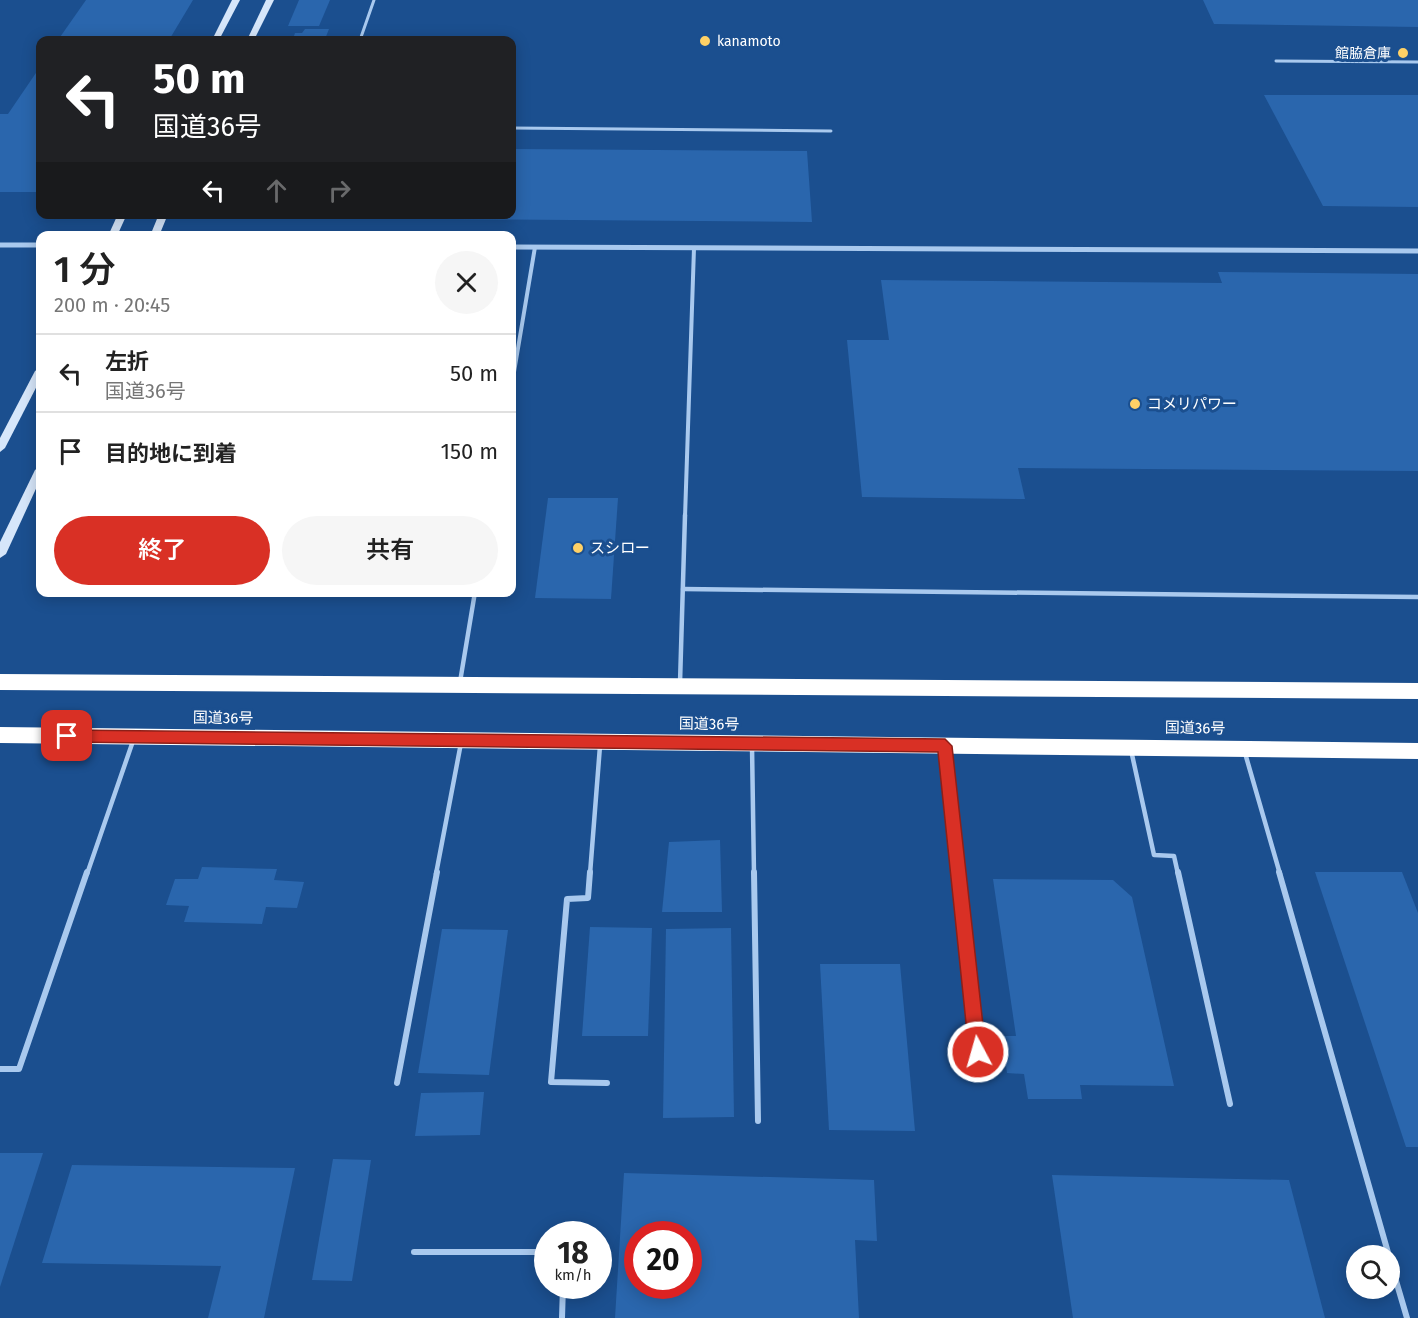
<!DOCTYPE html>
<html lang="ja">
<meta charset="utf-8">
<style>
:root{--surface:#fff;--page:#f6f6f6;--text:#222;--muted:#767676;--line:#e0e0e0;--accent:#d93025}
body{margin:0;font-family:"Fira Sans","Noto Sans JP",sans-serif;background:var(--page);color:var(--text);height:100vh;display:flex;flex-direction:column;font-size:22px;white-space:nowrap}
*{box-sizing:border-box;margin:0}
p{font-size:20px;color:var(--muted)}
.icon{flex:none;width:33px;height:33px;fill:none;stroke:currentColor;stroke-width:2;stroke-linecap:round;stroke-linejoin:round}
.map{position:relative;flex:1;overflow:hidden}
.side{position:absolute;left:36px;top:231px;width:480px;height:366px;display:flex;flex-direction:column;background:var(--surface);border-radius:12px;box-shadow:0 3px 15px #0003}
.side>*{flex:none}
.banner{position:absolute;left:36px;top:36px;width:480px;height:183px;border-radius:12px;box-shadow:0 3px 15px #0003;background:#202124;color:#fff;overflow:hidden}
.controls{position:absolute;left:1346px;top:1245px;display:grid;gap:12px}
.controls a{display:grid;place-items:center;width:54px;height:54px;border-radius:50%;background:var(--surface);box-shadow:0 3px 15px #0003;font-size:30px}
.speed{position:absolute;left:534px;top:1221px;display:flex;gap:12px;font-size:30px;font-weight:700;text-align:center}
.speed>*{display:grid;place-content:center;width:78px;height:78px;border-radius:50%;background:var(--surface);box-shadow:0 3px 15px #0003;line-height:1}
.speed small{font-size:15px;font-weight:400}
.speed .limit{border:9px solid #d22;background:#fff;color:#111}
.pin{position:absolute;display:grid;place-items:center;width:51px;height:51px;color:#fff;margin:-26px;border-radius:12px;box-shadow:0 3px 9px #0006}
.me{position:absolute;width:66px;margin:-33px;rotate:354deg;stroke-linejoin:round;filter:drop-shadow(0 0 4px #0008)}
.turn{display:flex;align-items:center;gap:21px;height:126px;padding:0 18px;font-size:27px}
.turn .icon{width:78px;height:78px;stroke-width:2.5}
.turn b{display:block;font-size:42px;line-height:51px}
.lanes{display:flex;align-items:center;height:57px;padding:0 18px;background:#0003;justify-content:center;gap:30px;direction:ltr}
.lanes .off{opacity:.35}
.round{display:grid;place-items:center;flex:none;width:63px;height:63px;border-radius:32px;background:var(--page)}
.headline{display:flex;align-items:center;justify-content:space-between;height:102px;padding:0 18px}
h1{font-size:36px;font-weight:600;line-height:45px}
.cta{display:flex;gap:12px;margin-top:auto;padding:12px 18px}
.cta a{flex:1;height:69px;border-radius:36px;background:var(--accent);color:#fff;font-size:24px;font-weight:600;line-height:69px;text-align:center}
.cta a+a{background:var(--page);color:var(--text)}
ul{padding:0;list-style:none}
li{display:flex;align-items:center;gap:18px;height:78px;padding:0 18px;border-top:2px solid var(--line)}
li div{flex:1}
li b{display:block;font-size:22px}
li em{font-style:normal}
.map>svg:first-child{display:block}
.building{fill:#2a66ad;fill-rule:evenodd}
.lines{fill:none;stroke-linecap:round;stroke-linejoin:round}
.lane-far3{stroke:#a9c9ee;stroke-width:3}
.lane-far2{stroke:#a9c9ee;stroke-width:4}
.lane-far1{stroke:#a9c9ee;stroke-width:4.5}
.lane{stroke:#a9c9ee;stroke-width:6}
.street{stroke:#a9c9ee;stroke-width:5}
.secondary{fill:#d6e6fa;fill-rule:evenodd}
.highway{fill:#fff;fill-rule:evenodd}
.route{fill:#d93025;stroke:#8d1f18;stroke-width:1.5}
.poi-dot{fill:#ffd166;stroke:#1b4f8f;stroke-width:2}
.labels{text-anchor:middle;dominant-baseline:central;stroke-width:6;stroke-linejoin:round;paint-order:stroke}
.far-poi-label{font-size:14px;fill:#fff;stroke:#1b4f8f;text-anchor:start}
.poi-label{font-size:15px;fill:#fff;stroke:#1b4f8f;text-anchor:start}
.street-label{font-size:15px;fill:#fff;stroke:#1b4f8f}
</style>
<div class="map">
<svg width="1418" height="1318" viewBox="0 0 1418 1318">
<rect width="100%" height="100%" fill="#1b4f8f"/>
<g class="building">
<polygon points="86,0 193,0 169,40 58,40"/>
<polygon points="299,0 330,0 319,26 288,26"/>
<polygon points="1203,0 1418,0 1418,27 1214,24"/>
<polygon points="305,29 329,29 325,39 293,39 295,33 302,33"/>
<polygon points="40,67 40,192 0,192 0,114 8,114"/>
<polygon points="1264,95 1418,95 1418,207 1323,206"/>
<polygon points="512,149 807,151 812,222 443,219 444,214 512,214"/>
<polygon points="1218,272 1418,274 1418,471 1018,468 1025,499 862,497 847,340 889,340 881,280 1222,283"/>
<polygon points="548,498 618,498 611,599 535,598"/>
<polygon points="720,840 722,912 662,912 669,842"/>
<polygon points="202,867 277,869 274,880 304,882 297,908 266,907 262,924 184,922 189,906 166,905 175,879 198,879"/>
<polygon points="1315,872 1402,872 1418,913 1418,1147 1406,1147"/>
<polygon points="993,879 1113,880 1132,897 1174,1086 1080,1085 1082,1099 1028,1099 1024,1074 1007,1073 1002,1036 1016,1036"/>
<polygon points="590,927 652,928 648,1036 582,1036"/>
<polygon points="731,928 734,1117 663,1118 666,929"/>
<polygon points="442,929 508,930 489,1075 418,1073"/>
<polygon points="820,964 900,964 915,1131 829,1130"/>
<polygon points="484,1092 480,1135 415,1136 421,1093"/>
<polygon points="0,1153 43,1153 0,1287"/>
<polygon points="333,1159 371,1160 352,1281 312,1280"/>
<polygon points="72,1165 295,1168 264,1318 208,1318 221,1266 42,1263"/>
<path d="M624,1173L874,1180L877,1241L855,1240L859,1318H615ZM638,1234H688V1286H638Z"/>
<polygon points="1052,1175 1289,1180 1325,1318 1073,1318"/>
</g>
<g class="lines">
<g class="lane-far3">
<polyline points="360,40 374,0"/>
<polyline points="1276,61 1418,62"/>
<polyline points="512,128 831,131"/>
</g>
<g class="lane-far2">
<polyline points="512,384 535,247"/>
<polyline points="685,517 694,248"/>
</g>
<g class="lane-far1">
<polyline points="683,589 1418,597"/>
<polyline points="460,682 475,592"/>
<polyline points="680,683 685,515"/>
<polyline points="752,746 754,874"/>
<polyline points="945,750 958,874"/>
<polyline points="1131,750 1154,855 1174,856 1178,874"/>
<polyline points="1245,753 1280,874"/>
<polyline points="87,874 133,741"/>
<polyline points="436,874 461,743"/>
<polyline points="590,874 600,746"/>
</g>
<g class="lane">
<polyline points="590,872 588,898 567,899 551,1082 607,1083"/>
<polyline points="754,872 758,1121"/>
<polyline points="958,872 980,1076"/>
<polyline points="1178,872 1230,1104"/>
<polyline points="1279,872 1389,1256"/>
<polyline points="0,1069 19,1069 87,872"/>
<polyline points="397,1083 437,872"/>
<polyline points="414,1252 548,1252"/>
<polyline points="1389,1257 1407,1318"/>
<polyline points="562,1318 563,1286"/>
</g>
<g class="street">
<polyline points="0,245 40,245"/>
<polyline points="512,247 1418,251"/>
</g>
<g class="secondary">
<polygon points="232,0 240,0 219,40 212,40"/>
<polygon points="266,0 274,0 254,40 247,40"/>
<polygon points="118,214 127,214 117,236 108,236"/>
<polygon points="159,214 168,214 159,236 150,236"/>
<polygon points="40,368 40,380 5,448 0,452 0,438 35,371"/>
<polygon points="40,466 40,480 6,554 0,558 0,542 35,470"/>
</g>
<g class="highway">
<polygon points="0,674 1418,683 1418,699 0,690"/>
<polygon points="0,727 1418,743 1418,759 0,743"/>
</g>
</g>
<polygon class="route" points="67,730 945,739 952,746 986,1052 984,1058 978,1061 972,1058 969,1052 938,752 67,742 60,736"/>
<g class="poi-dot">
<circle cx="705" cy="41" r="6"/>
<circle cx="1403" cy="53" r="6"/>
<circle cx="1135" cy="404" r="6"/>
<circle cx="578" cy="548" r="6"/>
</g>
<g class="labels">
<g class="far-poi-label">
<text x="717" y="41">kanamoto</text>
<text x="1391" y="53" text-anchor="end">館脇倉庫</text>
</g>
<g class="poi-label">
<text x="1147" y="404">コメリパワー</text>
<text x="590" y="548">スシロー</text>
</g>
<g class="street-label">
<text transform="translate(223 718) rotate(1)">国道36号</text>
<text transform="translate(709 724) rotate(1)">国道36号</text>
<text transform="translate(1195 728) rotate(1)">国道36号</text>
</g>
</g>
</svg>
<div class="controls">
<a><svg class="icon" aria-label="search" viewBox="0 0 24 24"><circle cx="10" cy="10" r="6"/><path d="M15 15l6 6"/></svg></a>
</div>
<div class="speed"><div>18<small>km/h</small></div><div class="limit">20</div></div>
<div class="pin" style="left:67px;top:736px;background:#d93025"><svg class="icon" aria-label="arrive" viewBox="0 0 24 24"><path d="M6 21V4h12l-3 4 3 4H6"/></svg></div>
<svg class="me" style="left:978px;top:1052px" viewBox="-20 -20 40 40"><circle r="17" fill="#d93025" stroke="#fff" stroke-width="3"/><path d="M0-11L8 9 0 5-8 9z" fill="#fff"/></svg>
<div class="banner">
<div class="turn"><svg class="icon" aria-label="left" viewBox="0 0 24 24"><path d="M17 20v-9H6M10 6l-5 5 5 5"/></svg><div><b>50 m</b>国道36号</div></div>
<div class="lanes"><svg class="icon" aria-label="left" viewBox="0 0 24 24"><path d="M17 20v-9H6M10 6l-5 5 5 5"/></svg><svg class="icon off" aria-label="ahead" viewBox="0 0 24 24"><path d="M12 20V5M6 11l6-6 6 6"/></svg><svg class="icon off" aria-label="right" viewBox="0 0 24 24"><path d="M7 20v-9h11M14 6l5 5-5 5"/></svg></div>
</div>
<section class="side">
<div class="headline"><div><h1>1 分</h1><p>200 m · 20:45</p></div><a class="round"><svg class="icon" aria-label="close" viewBox="0 0 24 24"><path d="M6 6l12 12M18 6L6 18"/></svg></a></div>
<ul>
<li><svg class="icon" aria-label="left" viewBox="0 0 24 24"><path d="M17 20v-9H6M10 6l-5 5 5 5"/></svg><div><b>左折</b><p>国道36号</p></div><em>50 m</em></li>
<li><svg class="icon" aria-label="arrive" viewBox="0 0 24 24"><path d="M6 21V4h12l-3 4 3 4H6"/></svg><div><b>目的地に到着</b></div><em>150 m</em></li>
</ul>
<div class="cta"><a>終了</a><a>共有</a></div>
</section>
</div>
